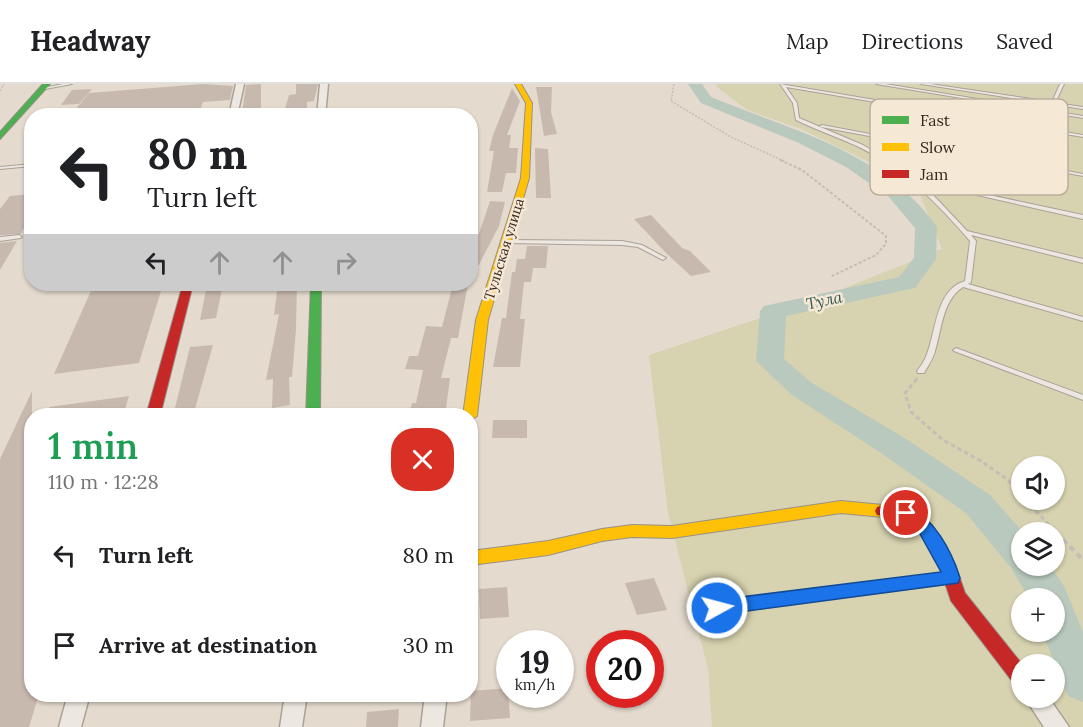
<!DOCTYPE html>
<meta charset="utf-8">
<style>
:root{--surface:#fff;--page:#f6f6f6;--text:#202124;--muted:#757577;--line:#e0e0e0}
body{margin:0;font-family:Lora,serif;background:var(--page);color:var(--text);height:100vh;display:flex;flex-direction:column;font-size:22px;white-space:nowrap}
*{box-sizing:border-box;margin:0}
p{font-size:20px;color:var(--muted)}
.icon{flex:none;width:33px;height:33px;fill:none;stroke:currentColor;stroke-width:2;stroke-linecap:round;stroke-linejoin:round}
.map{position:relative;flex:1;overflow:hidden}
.drawer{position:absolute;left:24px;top:324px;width:454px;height:294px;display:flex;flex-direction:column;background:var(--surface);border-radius:24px;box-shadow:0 2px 4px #0004}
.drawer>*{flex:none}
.top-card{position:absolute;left:24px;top:24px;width:454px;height:183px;border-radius:24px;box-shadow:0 2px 4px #0004;background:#fff;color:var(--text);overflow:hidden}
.tools{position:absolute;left:1011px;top:372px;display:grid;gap:12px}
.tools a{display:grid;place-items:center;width:54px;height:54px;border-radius:50%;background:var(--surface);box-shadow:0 2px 4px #0004;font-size:30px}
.speed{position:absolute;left:496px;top:546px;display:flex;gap:12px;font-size:30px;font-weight:700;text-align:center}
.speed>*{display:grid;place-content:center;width:78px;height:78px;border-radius:50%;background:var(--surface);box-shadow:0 2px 4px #0004;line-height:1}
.speed small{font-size:15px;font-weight:400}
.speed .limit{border:9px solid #d22;background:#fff;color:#111}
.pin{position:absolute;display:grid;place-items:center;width:51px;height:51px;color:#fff;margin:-26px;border:3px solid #fff;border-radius:50%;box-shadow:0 2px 6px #0007}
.me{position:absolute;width:66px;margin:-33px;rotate:83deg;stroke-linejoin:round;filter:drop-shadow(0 0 4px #0008)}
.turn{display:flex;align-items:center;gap:21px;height:126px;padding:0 24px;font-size:27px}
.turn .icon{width:78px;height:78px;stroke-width:2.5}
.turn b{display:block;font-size:42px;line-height:51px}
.lanes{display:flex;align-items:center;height:57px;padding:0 24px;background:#0003;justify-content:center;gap:30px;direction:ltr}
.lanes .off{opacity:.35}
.round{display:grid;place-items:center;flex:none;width:63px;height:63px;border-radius:24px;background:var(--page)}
.headline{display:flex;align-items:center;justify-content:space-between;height:102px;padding:0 24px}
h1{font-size:36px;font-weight:600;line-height:45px;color:#1e9e55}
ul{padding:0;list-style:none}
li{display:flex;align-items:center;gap:18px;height:90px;padding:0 24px}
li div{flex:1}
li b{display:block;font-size:22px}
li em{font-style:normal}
header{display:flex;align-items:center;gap:36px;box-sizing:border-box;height:84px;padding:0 30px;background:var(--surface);border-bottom:2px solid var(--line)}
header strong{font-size:28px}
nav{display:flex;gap:33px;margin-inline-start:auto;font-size:21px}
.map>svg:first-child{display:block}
.green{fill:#d7d3b0;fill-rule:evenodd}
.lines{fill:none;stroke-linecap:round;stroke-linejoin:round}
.river{fill:#b9c9bd;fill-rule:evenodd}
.building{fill:#c8b9af}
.lane-casing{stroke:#aaa197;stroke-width:2}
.street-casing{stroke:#aaa197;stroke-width:3}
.fast-casing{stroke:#999087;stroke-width:2}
.slow-casing{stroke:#999087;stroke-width:2}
.jam-casing{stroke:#999087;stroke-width:2}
.path-far3{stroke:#c5beb6;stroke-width:1.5;stroke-dasharray:2 1.5;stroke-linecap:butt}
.path-far2{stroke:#c5beb6;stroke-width:2;stroke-dasharray:3 2;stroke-linecap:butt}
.path-far1{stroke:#c5beb6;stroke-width:3;stroke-dasharray:4.5 3;stroke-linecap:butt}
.path{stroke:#c5beb6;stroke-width:4;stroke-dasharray:6 4;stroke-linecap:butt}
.lane{fill:#ece7e0;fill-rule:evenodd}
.street{fill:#ece7e0;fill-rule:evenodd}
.fast{fill:#4caf50;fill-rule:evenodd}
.slow{fill:#ffc107;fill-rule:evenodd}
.jam{fill:#c62828;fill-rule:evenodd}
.route{fill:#1a73e8;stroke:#114b97;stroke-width:1.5}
.labels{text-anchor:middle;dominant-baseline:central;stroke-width:5;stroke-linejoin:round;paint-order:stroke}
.far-street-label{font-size:14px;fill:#39281f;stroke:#f5e8d4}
.water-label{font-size:16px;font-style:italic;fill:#2e5951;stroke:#f5e8d4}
.key{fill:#f5e8d4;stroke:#bdae9e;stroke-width:1.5}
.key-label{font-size:16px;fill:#39281f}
</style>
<header>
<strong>Headway</strong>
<nav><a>Map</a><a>Directions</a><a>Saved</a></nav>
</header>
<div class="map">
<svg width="1083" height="643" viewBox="0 0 1083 643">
<rect width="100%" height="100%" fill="#e4dbce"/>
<path class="green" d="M716,0H1083V643H712L708,585L668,429L649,271L820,214L942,165L916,101L801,45L747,26L717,3ZM1022,382H1054V416H1022ZM1022,448H1054V482H1022ZM1022,514H1054V548H1022ZM1022,580H1054V614H1022Z"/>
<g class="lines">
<path class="river" d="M688,0H702L711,13C791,46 885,68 937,143L936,175L915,204L786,232L784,275L812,299L903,353L990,411L1023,448L1022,482H1050L1064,502L1083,548V618L1068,612L1042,548H1054V514H1029L1011,484L966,429L881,369L792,311L756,277L760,227L764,222L899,193L914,174L915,144L889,113L846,83L799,59L701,19Z"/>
</g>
<g class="building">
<polygon points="203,0 233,2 230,16 203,18 198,32 70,32 89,9"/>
<polygon points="261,0 261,32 245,32 242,29 246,1"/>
<polygon points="296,0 318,0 314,17 307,18 307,32 283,32 289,11 296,10"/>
<polygon points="536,3 552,3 551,28 557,50 544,52"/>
<polygon points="512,4 520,17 507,51 511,51 509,64 518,64 516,89 506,89 502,108 487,108 494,67 489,67 493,51"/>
<polygon points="92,5 79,20 61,21 72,6"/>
<polygon points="535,64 548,65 551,114 536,114"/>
<polygon points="32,110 32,141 25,142 21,150 0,151 0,125 10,112"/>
<polygon points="490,117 505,118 499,142 471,196 471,161 475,161"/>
<polygon points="651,131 682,164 690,167 711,188 691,192 666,169 634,135"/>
<polygon points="17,157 0,186 0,159"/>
<polygon points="527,162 548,162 546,184 533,184 531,198 524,198 520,235 525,235 520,283 493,283 502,234 506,234 512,188 515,188 517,175 525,175"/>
<polygon points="94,200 163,200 139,279 54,290"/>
<polygon points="278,200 297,200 296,245 292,293 289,293 290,321 272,324 273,295 266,296 279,230 274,231"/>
<polygon points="453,200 468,200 458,254 451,254 441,294 450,294 445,332 409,332 412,319 416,319 423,286 405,285 409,272 418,272 426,242 442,243"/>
<polygon points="222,205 216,234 200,236 206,206"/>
<polygon points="213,261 193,332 173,332 190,263"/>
<polygon points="32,307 32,610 39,610 29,643 0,643 0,375"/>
<polygon points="129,312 123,332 49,332 49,323"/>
<polygon points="493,336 527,336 527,354 492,354"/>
<polygon points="654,494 667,526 637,531 625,499"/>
<polygon points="507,503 509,533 480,535 479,505"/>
<polygon points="508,604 510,634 470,637 471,607"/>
<polygon points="399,625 398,643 366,643 367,628"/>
</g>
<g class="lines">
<g class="lane-casing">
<g id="lane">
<polygon points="63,0 72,0 45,5 43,4"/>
<path d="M780,0L1083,51V53L786,3L797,19L799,34L863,61L895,80L917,97L919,96L1083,131V135L919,98L937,115L967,147L1083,175V179L971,151L976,157L971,198L968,200L1083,233V237L963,203C942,217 942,245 935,267C933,275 928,282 924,289H918L917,287C921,282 925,276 927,270C936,247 936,205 965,197L970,157C938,120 904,85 859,63C838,53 816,46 796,36L793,19Z"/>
<polygon points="876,0 885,0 1083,32 1083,34"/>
<polygon points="921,0 930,0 1052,18 1060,0 1064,0 1055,19 1083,23 1083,25"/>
<polygon points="822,41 1083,90 1083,92 821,43 820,42"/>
<polygon points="32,80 32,82 0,85 0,83"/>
<polygon points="19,151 22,153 21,154 0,157 0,153"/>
<polygon points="507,156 622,157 642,161 666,174 663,176 661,175 638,163 622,161 505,159 504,158"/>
<polygon points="956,264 1083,311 1083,316 954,267 953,266"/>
<polygon points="947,491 950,492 952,495 950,498 947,499 717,528 713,527 712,524 713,521 717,520"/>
</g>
</g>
<g class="street-casing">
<g id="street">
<polygon points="236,0 244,0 237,32 229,32"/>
<polygon points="320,0 328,0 325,32 317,32"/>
<polygon points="68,610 90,610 81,643 59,643"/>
<polygon points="285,610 307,610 302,643 280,643"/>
<polygon points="425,610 447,610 443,643 421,643"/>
<polygon points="1025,614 1049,614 1069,643 1044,643"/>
</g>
</g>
<g class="fast-casing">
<g id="fast">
<polygon points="43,0 50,0 0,55 0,48"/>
<polygon points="311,200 321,200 320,332 306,332"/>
</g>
</g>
<g class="slow-casing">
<g id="slow">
<polygon points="515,0 521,0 532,19 529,94 488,236 477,332 471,336 471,332 463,332 476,236 521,94 526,19"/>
<polygon points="841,417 883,421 889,423 891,427 889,431 883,433 841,429 672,454 632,453 602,457 548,471 471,481 471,467 548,457 602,445 632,441 672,442"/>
</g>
</g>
<g class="jam-casing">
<g id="jam">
<polygon points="183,200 193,200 160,332 146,332"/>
<polygon points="883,421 912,425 932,441 955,480 965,509 1022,580 1022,604 1015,601 951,517 939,481 920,449 902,435 877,431 875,427 877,423"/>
</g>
</g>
<g class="path-far3">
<polyline points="674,0 671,17 731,53 784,77"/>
<polyline points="0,7 4,0"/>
</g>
<g class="path-far2">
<polyline points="780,76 802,86 886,152 886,160 876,171 830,193"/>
<polyline points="915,296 917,294"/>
</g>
<g class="path-far1">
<polyline points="917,295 905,309 911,328 943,356 981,377 1008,396 1022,411"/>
<polyline points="1025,416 1058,450"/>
</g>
<polyline class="path" points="1056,448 1083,476"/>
<use href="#lane" class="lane"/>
<use href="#street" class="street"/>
<use href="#fast" class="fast"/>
<use href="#slow" class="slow"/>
<use href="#jam" class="jam"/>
</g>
<path class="route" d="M906,423C934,432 952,468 960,494L958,499L717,531L711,529L708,524L711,518L717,516L941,488L920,450L898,429Z"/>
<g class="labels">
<g class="far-street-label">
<text transform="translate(504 165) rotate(-73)">Тульская улица</text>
</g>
<g class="water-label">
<text transform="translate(824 216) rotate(-12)">Тула</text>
</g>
</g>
<rect x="870" y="15" width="198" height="96" rx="9" class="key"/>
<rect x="882" y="32" width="27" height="8" fill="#4caf50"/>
<rect x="882" y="59" width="27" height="8" fill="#ffc107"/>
<rect x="882" y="86" width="27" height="8" fill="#c62828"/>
<g class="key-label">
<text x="920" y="42">Fast</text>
<text x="920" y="69">Slow</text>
<text x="920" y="96">Jam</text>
</g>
</svg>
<div class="tools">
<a><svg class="icon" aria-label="sound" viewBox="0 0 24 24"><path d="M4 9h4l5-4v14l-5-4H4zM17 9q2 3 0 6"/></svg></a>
<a><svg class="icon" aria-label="layers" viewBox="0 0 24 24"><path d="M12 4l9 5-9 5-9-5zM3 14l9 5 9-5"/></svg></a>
<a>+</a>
<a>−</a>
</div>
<div class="speed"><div>19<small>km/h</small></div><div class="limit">20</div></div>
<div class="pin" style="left:906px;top:429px;background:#d93025"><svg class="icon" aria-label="arrive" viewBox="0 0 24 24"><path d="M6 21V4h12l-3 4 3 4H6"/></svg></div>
<svg class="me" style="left:717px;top:524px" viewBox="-20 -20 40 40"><circle r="17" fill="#1a73e8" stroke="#fff" stroke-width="3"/><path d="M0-11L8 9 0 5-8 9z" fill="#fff"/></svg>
<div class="top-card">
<div class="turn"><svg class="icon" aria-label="left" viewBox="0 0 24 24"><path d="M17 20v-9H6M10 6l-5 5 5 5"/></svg><div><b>80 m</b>Turn left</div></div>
<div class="lanes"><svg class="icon" aria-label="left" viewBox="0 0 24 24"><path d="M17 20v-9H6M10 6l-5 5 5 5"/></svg><svg class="icon off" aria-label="ahead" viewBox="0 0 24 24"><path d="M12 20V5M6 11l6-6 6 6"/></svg><svg class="icon off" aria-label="ahead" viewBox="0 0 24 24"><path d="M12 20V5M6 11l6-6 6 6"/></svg><svg class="icon off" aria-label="right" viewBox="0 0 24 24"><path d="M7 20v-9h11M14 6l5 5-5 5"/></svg></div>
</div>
<section class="drawer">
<div class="headline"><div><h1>1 min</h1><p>110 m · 12:28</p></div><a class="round" style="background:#d93025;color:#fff"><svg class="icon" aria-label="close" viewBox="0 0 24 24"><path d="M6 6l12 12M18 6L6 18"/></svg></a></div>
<ul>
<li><svg class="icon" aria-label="left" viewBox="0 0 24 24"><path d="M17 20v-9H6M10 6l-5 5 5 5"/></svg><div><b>Turn left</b></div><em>80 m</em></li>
<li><svg class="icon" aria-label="arrive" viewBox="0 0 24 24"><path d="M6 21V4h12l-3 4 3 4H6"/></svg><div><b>Arrive at destination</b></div><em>30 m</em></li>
</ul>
</section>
</div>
